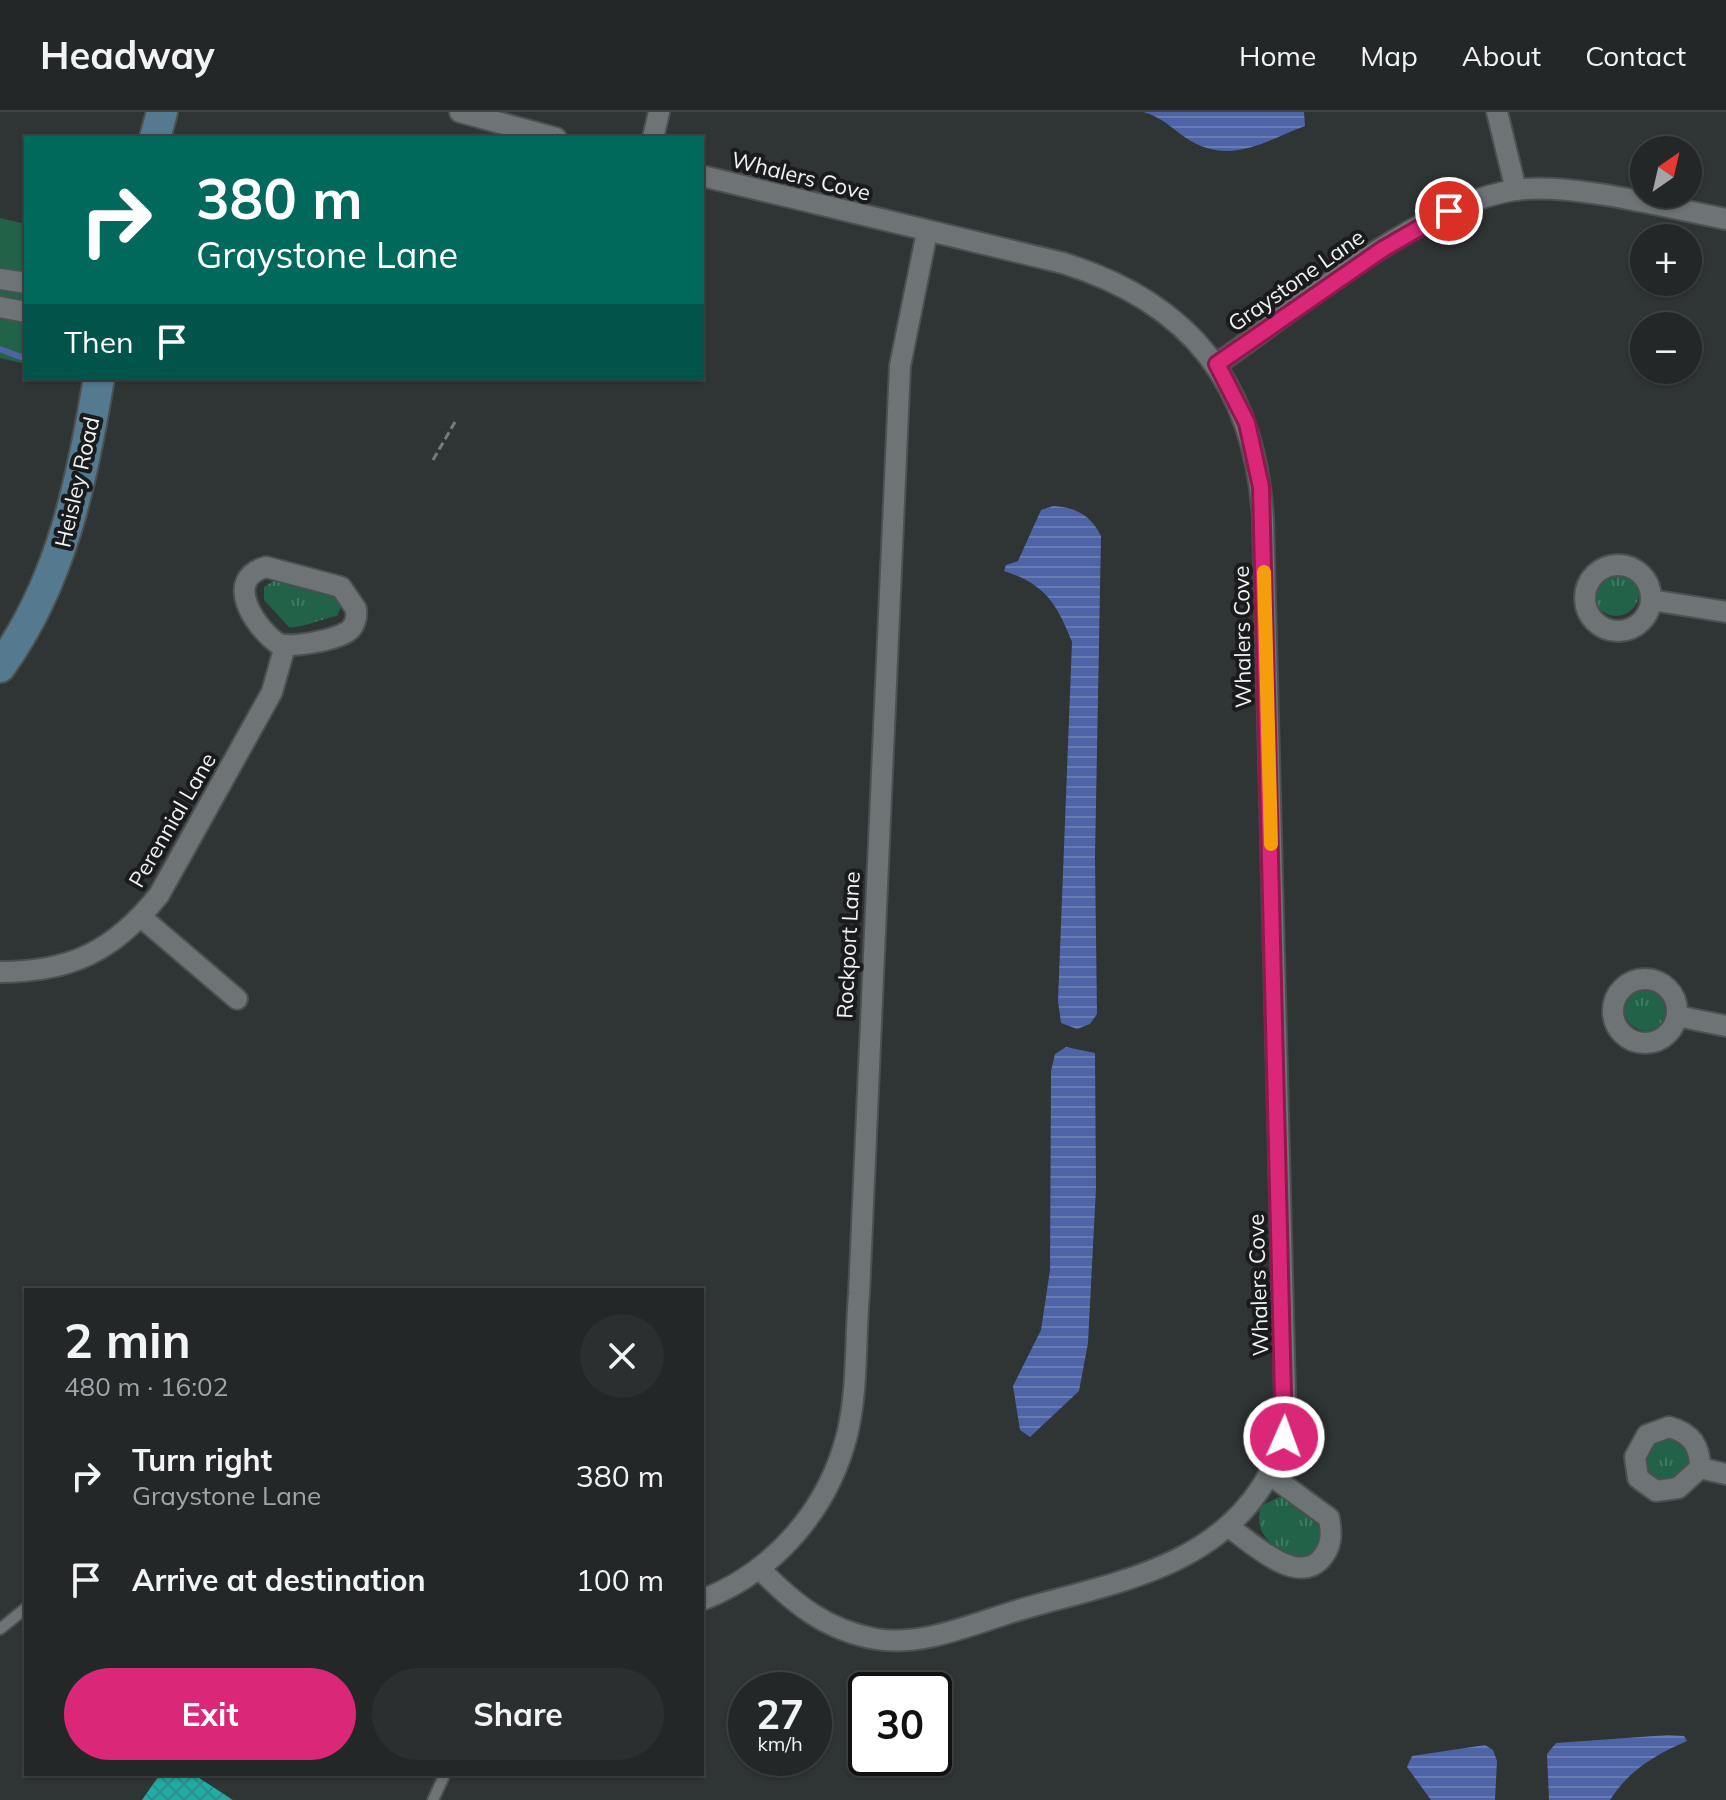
<!DOCTYPE html>
<meta charset="utf-8">
<style>
:root{--surface:#232728;--page:#2b2f30;--text:#f1f3f6;--muted:#a3a5a8;--line:#404445;--accent:#db2777}
body{margin:0;font-family:Mulish,sans-serif;background:var(--page);color:var(--text);height:100vh;display:flex;flex-direction:column;font-size:30px;white-space:nowrap}
*{box-sizing:border-box;margin:0}
p{font-size:26px;color:var(--muted)}
.icon{flex:none;width:44px;height:44px;fill:none;stroke:currentColor;stroke-width:2;stroke-linecap:round;stroke-linejoin:round}
.map{position:relative;flex:1;overflow:hidden}
.sheet{position:absolute;left:24px;top:1176px;width:680px;height:488px;display:flex;flex-direction:column;background:var(--surface);border-radius:0px;box-shadow:0 2px 6px #0004,0 0 0 2px var(--line)}
.sheet>*{flex:none}
.guide{position:absolute;left:24px;top:24px;width:680px;height:244px;border-radius:0px;box-shadow:0 2px 6px #0004,0 0 0 2px var(--line);background:#00695c;color:#fff;overflow:hidden}
.needle{width:52px;rotate:34deg}
.buttons{position:absolute;left:1630px;top:24px;display:grid;gap:16px}
.buttons a{display:grid;place-items:center;width:72px;height:72px;border-radius:50%;background:var(--surface);box-shadow:0 2px 6px #0004,0 0 0 2px var(--line);font-size:40px}
.speed{position:absolute;left:728px;top:1560px;display:flex;gap:16px;font-size:40px;font-weight:700;text-align:center}
.speed>*{display:grid;place-content:center;width:104px;height:104px;border-radius:50%;background:var(--surface);box-shadow:0 2px 6px #0004,0 0 0 2px var(--line);line-height:1}
.speed small{font-size:20px;font-weight:400}
.speed .limit{border:4px solid #111;border-radius:12px;background:#fff;color:#111}
.pin{position:absolute;display:grid;place-items:center;width:68px;height:68px;color:#fff;margin:-34px;border:4px solid #fff;border-radius:50%;box-shadow:0 2px 8px #0007}
.me{position:absolute;width:88px;margin:-44px;rotate:2deg;stroke-linejoin:round;filter:drop-shadow(0 0 6px #0008)}
.turn{display:flex;align-items:center;gap:28px;height:168px;padding:0 40px;font-size:36px}
.turn .icon{width:104px;height:104px;stroke-width:2.5}
.turn b{display:block;font-size:56px;line-height:68px}
.then{display:flex;align-items:center;height:76px;padding:0 40px;background:#0003;gap:16px;font-size:30px}
.round{display:grid;place-items:center;flex:none;width:84px;height:84px;border-radius:42px;background:var(--page)}
.summary{display:flex;align-items:center;justify-content:space-between;height:136px;padding:0 40px}
h1{font-size:48px;font-weight:700;line-height:60px}
.action{display:flex;gap:16px;margin-top:auto;padding:16px 40px}
.action a{flex:1;height:92px;border-radius:48px;background:var(--accent);color:#fff;font-size:32px;font-weight:700;line-height:92px;text-align:center}
.action a+a{background:var(--page);color:var(--text)}
ul{padding:0;list-style:none}
li{display:flex;align-items:center;gap:24px;height:104px;padding:0 40px}
li div{flex:1}
li b{display:block;font-size:30px}
li em{font-style:normal}
header{display:flex;align-items:center;gap:48px;box-sizing:border-box;height:112px;padding:0 40px;background:var(--surface);border-bottom:2px solid var(--line)}
header strong{font-size:38px}
nav{display:flex;gap:44px;margin-inline-start:auto;font-size:28px}
.map>svg:first-child{display:block}
.grass{fill:url(#grass-tufts)}
.green{fill:#216248}
.water{fill:url(#water-rules)}
.lines{fill:none;stroke-linecap:round;stroke-linejoin:round}
.stream{stroke:#4f64a7;stroke-width:6}
.building{fill:url(#building-cross-hatch)}
.lane-casing{stroke:#4b5051;stroke-width:14}
.street-casing{stroke:#4b5051;stroke-width:24}
.secondary-casing{stroke:#4b5051;stroke-width:34}
.path{stroke:#767a7b;stroke-width:3;stroke-dasharray:8 4;stroke-linecap:butt}
.lane{stroke:#6e7375;stroke-width:10}
.street{stroke:#6e7375;stroke-width:20}
.secondary{stroke:#55798f;stroke-width:30}
.route-casing{stroke:#8e194d;stroke-width:20}
.route{stroke:#db2777;stroke-width:14}
.slow{stroke:#f59e0b;stroke-width:14}
.labels{text-anchor:middle;dominant-baseline:central;stroke-width:8;stroke-linejoin:round;paint-order:stroke}
.street-label{font-size:22px;fill:#f0f3f4;stroke:#191b1c}
</style>
<header>
<strong>Headway</strong>
<nav><a>Home</a><a>Map</a><a>About</a><a>Contact</a></nav>
</header>
<div class="map">
<svg width="1726" height="1688" viewBox="0 0 1726 1688">
<defs>
<pattern id="grass-tufts" width="24" height="20" patternUnits="userSpaceOnUse" patternTransform="scale(2)"><rect width="24" height="20" fill="#216248"/><path d="M3 7l-1-3M5 7V3M7 7l1-3M15 17l-1-3M17 17v-4M19 17l1-3" fill="none" stroke="#427963"/></pattern>
<pattern id="water-rules" width="6" height="5" patternUnits="userSpaceOnUse" patternTransform="scale(2)"><rect width="6" height="5" fill="#4f64a7"/><path d="M0 2.5h6" fill="none" stroke="#697bb4"/></pattern>
<pattern id="building-cross-hatch" width="8" height="8" patternUnits="userSpaceOnUse" patternTransform="scale(2)"><rect width="8" height="8" fill="#23aba5"/><path d="M0 0l8 8M0 8l8-8" fill="none" stroke="#2e8e89"/></pattern>
</defs>
<rect width="100%" height="100%" fill="#2f3435"/>
<g class="grass">
<circle cx="1616" cy="481" r="23"/>
<path d="M275,468L337,484L341,495L337,504C325,506 299,517 289,515L264,488V475Z"/>
<circle cx="1647" cy="896" r="23"/>
<circle cx="1668" cy="1348" r="22"/>
<path d="M1279,1385L1291,1388L1325,1420L1319,1438L1308,1445L1293,1447C1271,1432 1253,1422 1261,1394Z"/>
</g>
<polygon class="green" points="0,106 26,112 26,252 0,246"/>
<g class="water">
<path d="M1143,0H1304L1305,14C1263,30 1229,54 1186,26C1170,15 1162,5 1143,0Z"/>
<path d="M1053,394C1075,395 1091,403 1101,424L1095,746L1097,902L1090,912L1077,917L1061,911L1058,889L1072,530C1057,492 1045,472 1004,459L1006,453L1018,449L1041,398Z"/>
<polygon points="1066,935 1095,941 1096,1076 1088,1231 1079,1279 1030,1325 1020,1318 1013,1274 1041,1218 1050,1158 1051,959 1055,942"/>
<path d="M1668,1623L1684,1624L1687,1629C1655,1643 1629,1658 1610,1688H1549L1547,1642L1556,1631Z"/>
<polygon points="1485,1633 1493,1638 1497,1649 1495,1688 1431,1688 1407,1655 1412,1644"/>
</g>
<g class="lines">
<polyline class="stream" points="0,237 26,247"/>
</g>
<polygon class="building" points="160,1662 193,1662 233,1688 142,1688"/>
<g class="lines">
<g class="lane-casing">
<g id="lane">
<polyline points="0,1517 26,1496"/>
<polyline points="433,1688 445,1662"/>
</g>
</g>
<g class="street-casing">
<g id="street">
<polyline points="460,0 556,26"/>
<polyline points="1497,0 1516,78"/>
<polyline points="653,26 659,0"/>
<path d="M702,64L1063,151C1191,191 1255,273 1263,407L1285,1282C1285,1295 1286,1311 1284,1324C1281,1341 1270,1361 1262,1374C1209,1458 1107,1472 1019,1498C975,1511 923,1535 876,1527C826,1518 794,1492 759,1456"/>
<polyline points="0,167 26,171"/>
<polyline points="0,195 26,200"/>
<path d="M1217,252C1297,197 1420,92 1515,78C1569,70 1670,96 1726,107"/>
<circle cx="1618" cy="486" r="33"/>
<path d="M266,455L341,475L356,497C357,505 355,515 347,520C334,528 290,537 277,531C254,514 223,467 266,455Z"/>
<polyline points="1651,488 1726,500"/>
<polyline points="141,805 237,887"/>
<path d="M0,860C71,860 114,839 159,783L272,580L285,534"/>
<circle cx="1645" cy="899" r="32"/>
<polyline points="1677,904 1726,914"/>
<path d="M1669,1315C1691,1321 1700,1333 1700,1356L1678,1376L1656,1379L1638,1366L1635,1345L1647,1323Z"/>
<polyline points="1700,1356 1726,1362"/>
<path d="M1230,1416C1251,1430 1295,1473 1320,1448C1332,1435 1332,1423 1329,1406L1269,1362"/>
<path d="M702,1488C774,1460 828,1398 847,1323C858,1278 855,1228 859,1182L900,254L927,120"/>
</g>
</g>
<g class="secondary-casing">
<g id="secondary">
<polyline points="155,26 162,0"/>
<path d="M0,555C62,469 82,369 99,266"/>
</g>
</g>
<polyline class="path" points="433,348 455,310"/>
<use href="#lane" class="lane"/>
<use href="#street" class="street"/>
<use href="#secondary" class="secondary"/>
</g>
<g class="lines">
<g class="route-casing">
<polyline id="route" points="1284,1325 1261,375 1247,311 1217,252 1383,137 1449,99"/>
</g>
<use href="#route" class="route"/>
<polyline class="slow" points="1264,460 1271,732"/>
</g>
<g class="labels">
<g class="street-label">
<text transform="translate(801 64) rotate(14)">Whalers Cove</text>
<text transform="translate(1296 168) rotate(-35)">Graystone Lane</text>
<text transform="translate(77 370) rotate(-77)">Heisley Road</text>
<text transform="translate(1242 525) rotate(-91)">Whalers Cove</text>
<text transform="translate(172 708) rotate(-60)">Perennial Lane</text>
<text transform="translate(848 833) rotate(-87)">Rockport Lane</text>
<text transform="translate(1258 1173) rotate(-92)">Whalers Cove</text>
</g>
</g>
</svg>
<div class="buttons">
<a><svg class="needle" viewBox="-14 -14 28 28"><path d="M0-13l5 13h-10z" fill="#e53935"/><path d="M0 13l5-13h-10z" fill="#a3a5a8"/></svg></a>
<a>+</a>
<a>−</a>
</div>
<div class="speed"><div>27<small>km/h</small></div><div class="limit">30</div></div>
<div class="pin" style="left:1449px;top:99px;background:#d93025"><svg class="icon" aria-label="arrive" viewBox="0 0 24 24"><path d="M6 21V4h12l-3 4 3 4H6"/></svg></div>
<svg class="me" style="left:1284px;top:1325px" viewBox="-20 -20 40 40"><circle r="17" fill="#db2777" stroke="#fff" stroke-width="3"/><path d="M0-11L8 9 0 5-8 9z" fill="#fff"/></svg>
<div class="guide">
<div class="turn"><svg class="icon" aria-label="right" viewBox="0 0 24 24"><path d="M7 20v-9h11M14 6l5 5-5 5"/></svg><div><b>380 m</b>Graystone Lane</div></div>
<div class="then">Then<svg class="icon" aria-label="arrive" viewBox="0 0 24 24"><path d="M6 21V4h12l-3 4 3 4H6"/></svg></div>
</div>
<section class="sheet">
<div class="summary"><div><h1>2 min</h1><p>480 m · 16:02</p></div><a class="round"><svg class="icon" aria-label="close" viewBox="0 0 24 24"><path d="M6 6l12 12M18 6L6 18"/></svg></a></div>
<ul>
<li><svg class="icon" aria-label="right" viewBox="0 0 24 24"><path d="M7 20v-9h11M14 6l5 5-5 5"/></svg><div><b>Turn right</b><p>Graystone Lane</p></div><em>380 m</em></li>
<li><svg class="icon" aria-label="arrive" viewBox="0 0 24 24"><path d="M6 21V4h12l-3 4 3 4H6"/></svg><div><b>Arrive at destination</b></div><em>100 m</em></li>
</ul>
<div class="action"><a>Exit</a><a>Share</a></div>
</section>
</div>
